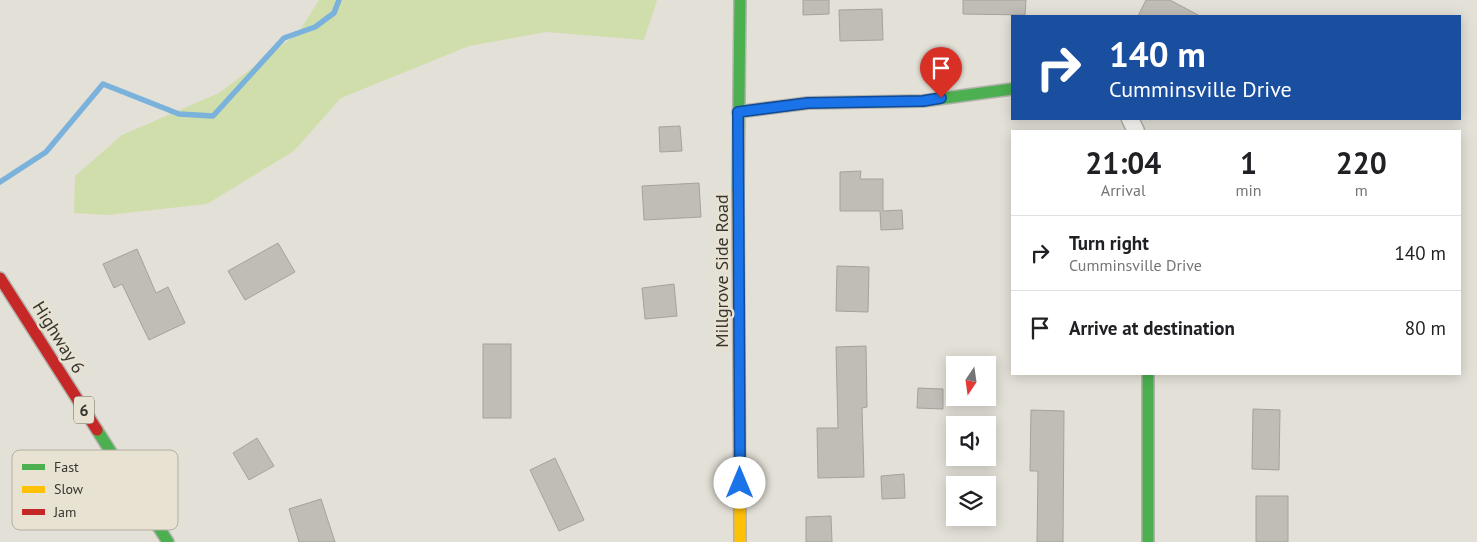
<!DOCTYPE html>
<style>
:root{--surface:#fff;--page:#f6f6f6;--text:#202124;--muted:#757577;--line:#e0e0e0}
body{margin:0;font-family:"PT Sans",sans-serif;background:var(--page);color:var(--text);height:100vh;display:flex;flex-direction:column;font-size:19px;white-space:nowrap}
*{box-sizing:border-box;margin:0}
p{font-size:16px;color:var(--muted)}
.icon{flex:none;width:28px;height:28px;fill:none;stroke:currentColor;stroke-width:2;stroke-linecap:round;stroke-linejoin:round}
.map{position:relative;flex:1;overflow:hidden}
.panel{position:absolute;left:1011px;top:130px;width:450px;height:245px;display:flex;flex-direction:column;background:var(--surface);border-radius:0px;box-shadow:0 2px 12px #0003}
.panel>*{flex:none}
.top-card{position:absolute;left:1011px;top:15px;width:450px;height:105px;border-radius:0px;box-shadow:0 2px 12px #0003;background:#1a4fa0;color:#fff;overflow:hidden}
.needle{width:32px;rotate:193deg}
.buttons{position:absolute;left:946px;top:356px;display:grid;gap:10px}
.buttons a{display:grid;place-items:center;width:50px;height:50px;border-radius:0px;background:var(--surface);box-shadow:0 2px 12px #0003;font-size:25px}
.pin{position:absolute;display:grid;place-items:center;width:42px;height:42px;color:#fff;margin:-51px -21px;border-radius:50% 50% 50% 0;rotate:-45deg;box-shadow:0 0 5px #0007}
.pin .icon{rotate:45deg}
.me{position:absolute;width:55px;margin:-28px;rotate:0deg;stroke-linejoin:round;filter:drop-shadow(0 0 4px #0008)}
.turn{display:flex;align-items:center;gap:18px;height:105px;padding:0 15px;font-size:22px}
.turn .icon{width:65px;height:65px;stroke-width:2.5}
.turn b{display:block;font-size:35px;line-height:42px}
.eta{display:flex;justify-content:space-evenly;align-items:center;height:85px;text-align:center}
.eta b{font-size:30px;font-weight:700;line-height:35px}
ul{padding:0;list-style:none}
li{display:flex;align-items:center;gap:15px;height:75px;padding:0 15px;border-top:1px solid var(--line)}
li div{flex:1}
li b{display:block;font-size:19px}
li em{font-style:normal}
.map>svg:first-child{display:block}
.green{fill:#d0deac}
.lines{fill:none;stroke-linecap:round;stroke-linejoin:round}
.stream{stroke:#7bb2db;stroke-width:5.5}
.building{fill:#bfbdb6;stroke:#a5a29c}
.street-casing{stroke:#b4b2ac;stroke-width:19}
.fast-casing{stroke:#b4b2ac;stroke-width:14}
.slow-casing{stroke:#b4b2ac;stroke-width:14}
.jam-casing{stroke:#b4b2ac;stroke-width:14}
.street{stroke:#fbfaf9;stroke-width:16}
.fast{stroke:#4caf50;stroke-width:11}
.slow{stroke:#ffc107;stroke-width:11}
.jam{stroke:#c62828;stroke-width:11}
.route-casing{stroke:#114b97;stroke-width:12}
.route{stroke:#1a73e8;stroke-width:9}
.labels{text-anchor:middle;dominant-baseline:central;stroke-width:5;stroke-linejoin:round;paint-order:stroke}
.shield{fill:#e8e2d2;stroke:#6c6960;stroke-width:1}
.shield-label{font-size:16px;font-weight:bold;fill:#37352f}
.street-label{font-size:18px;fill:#37352f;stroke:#e8e2d2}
.key{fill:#e8e2d2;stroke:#b3aea1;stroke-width:1}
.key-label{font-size:14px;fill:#37352f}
</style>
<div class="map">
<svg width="1477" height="542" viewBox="0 0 1477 542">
<rect width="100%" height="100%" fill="#e3e0d7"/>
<polygon class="green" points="319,0 657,0 644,40 546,32 469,46 341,98 294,151 207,204 108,215 74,213 75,176 122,135 219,93 298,33"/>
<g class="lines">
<polyline class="stream" points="0,182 46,152 103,84 179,114 213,116 284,38 315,27 334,13 339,0"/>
</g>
<g class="building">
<polygon points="803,0 829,0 829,14 803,15"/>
<polygon points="963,0 1026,0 1025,15 963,14"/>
<polygon points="1146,0 1170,0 1200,16 1138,16"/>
<polygon points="882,9 883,40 840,41 839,10"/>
<polygon points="680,126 682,151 660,152 659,127"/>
<polygon points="861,171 860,179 883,179 883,211 902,210 903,229 881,230 880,211 840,211 840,172"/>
<polygon points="699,183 701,217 644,220 642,186"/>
<polygon points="278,243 295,272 245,300 228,271"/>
<polygon points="137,249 156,293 168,287 185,323 149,340 122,284 114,288 103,264"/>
<polygon points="837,266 869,267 868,312 836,311"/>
<polygon points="674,284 677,316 645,319 642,288"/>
<rect x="483" y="344" width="28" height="74"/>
<polygon points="866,346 867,407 862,408 864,477 818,478 817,428 838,428 836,347"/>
<polygon points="918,388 943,389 943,409 917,408"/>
<polygon points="1253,409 1280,410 1279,470 1252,469"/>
<polygon points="1031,410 1064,411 1063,542 1037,542 1038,471 1030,471"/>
<polygon points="257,438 274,466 249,480 233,453"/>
<polygon points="555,458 584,520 559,531 530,470"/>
<polygon points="904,474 905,498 882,499 881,476"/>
<rect x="1256" y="496" width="32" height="46"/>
<polygon points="321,499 335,542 299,542 289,509"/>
<polygon points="831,516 832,542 806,542 806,517"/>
</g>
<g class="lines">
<g class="street-casing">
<polyline id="street" points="1130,119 1136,131"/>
</g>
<g class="fast-casing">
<g id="fast">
<polyline points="738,112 808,103 923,101 1012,89"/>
<polyline points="738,191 740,0"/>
<polyline points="1148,374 1148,542"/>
<polyline points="97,430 168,542"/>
</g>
</g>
<g class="slow-casing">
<polyline id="slow" points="738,191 740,542"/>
</g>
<g class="jam-casing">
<polyline id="jam" points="0,278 97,430"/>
</g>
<use href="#street" class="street"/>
<use href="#fast" class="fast"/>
<use href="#slow" class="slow"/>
<use href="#jam" class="jam"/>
</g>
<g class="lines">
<g class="route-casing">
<polyline id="route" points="740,483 738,112 808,103 923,101 941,98"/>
</g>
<use href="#route" class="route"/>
</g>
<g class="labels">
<rect class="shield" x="74" y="396.5" width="20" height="27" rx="4"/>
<g class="shield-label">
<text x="84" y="410">6</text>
</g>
<g class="street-label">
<text transform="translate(721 271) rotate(-90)">Millgrove Side Road</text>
<text transform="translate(59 337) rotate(58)">Highway 6</text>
</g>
</g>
<rect x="12" y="450" width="166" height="80" rx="8" class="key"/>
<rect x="22" y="464" width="23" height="6" fill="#4caf50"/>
<rect x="22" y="486" width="23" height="7" fill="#ffc107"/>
<rect x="22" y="509" width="23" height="6" fill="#c62828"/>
<g class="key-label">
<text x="54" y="472">Fast</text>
<text x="54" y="494">Slow</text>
<text x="54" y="517">Jam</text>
</g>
</svg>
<div class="buttons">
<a><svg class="needle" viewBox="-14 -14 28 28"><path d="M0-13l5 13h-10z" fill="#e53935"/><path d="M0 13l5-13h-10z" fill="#757577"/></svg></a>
<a><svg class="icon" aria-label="sound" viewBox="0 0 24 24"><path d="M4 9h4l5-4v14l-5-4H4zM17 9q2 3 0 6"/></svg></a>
<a><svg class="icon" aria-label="layers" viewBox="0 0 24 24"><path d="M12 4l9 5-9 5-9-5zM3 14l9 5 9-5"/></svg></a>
</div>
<div class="pin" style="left:941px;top:98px;background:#d93025"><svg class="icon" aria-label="arrive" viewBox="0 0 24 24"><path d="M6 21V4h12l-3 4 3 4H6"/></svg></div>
<svg class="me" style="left:740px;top:483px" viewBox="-20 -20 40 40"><circle r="19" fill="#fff"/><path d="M0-13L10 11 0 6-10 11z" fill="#1a73e8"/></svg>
<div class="top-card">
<div class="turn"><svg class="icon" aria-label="right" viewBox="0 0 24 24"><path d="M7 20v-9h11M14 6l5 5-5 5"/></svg><div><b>140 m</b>Cumminsville Drive</div></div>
</div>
<section class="panel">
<div class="eta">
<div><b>21:04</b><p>Arrival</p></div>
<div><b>1</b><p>min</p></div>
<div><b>220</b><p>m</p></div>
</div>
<ul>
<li><svg class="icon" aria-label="right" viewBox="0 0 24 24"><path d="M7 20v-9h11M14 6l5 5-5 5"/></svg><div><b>Turn right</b><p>Cumminsville Drive</p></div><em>140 m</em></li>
<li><svg class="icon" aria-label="arrive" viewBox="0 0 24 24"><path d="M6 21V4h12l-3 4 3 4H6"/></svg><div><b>Arrive at destination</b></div><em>80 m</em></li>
</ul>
</section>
</div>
